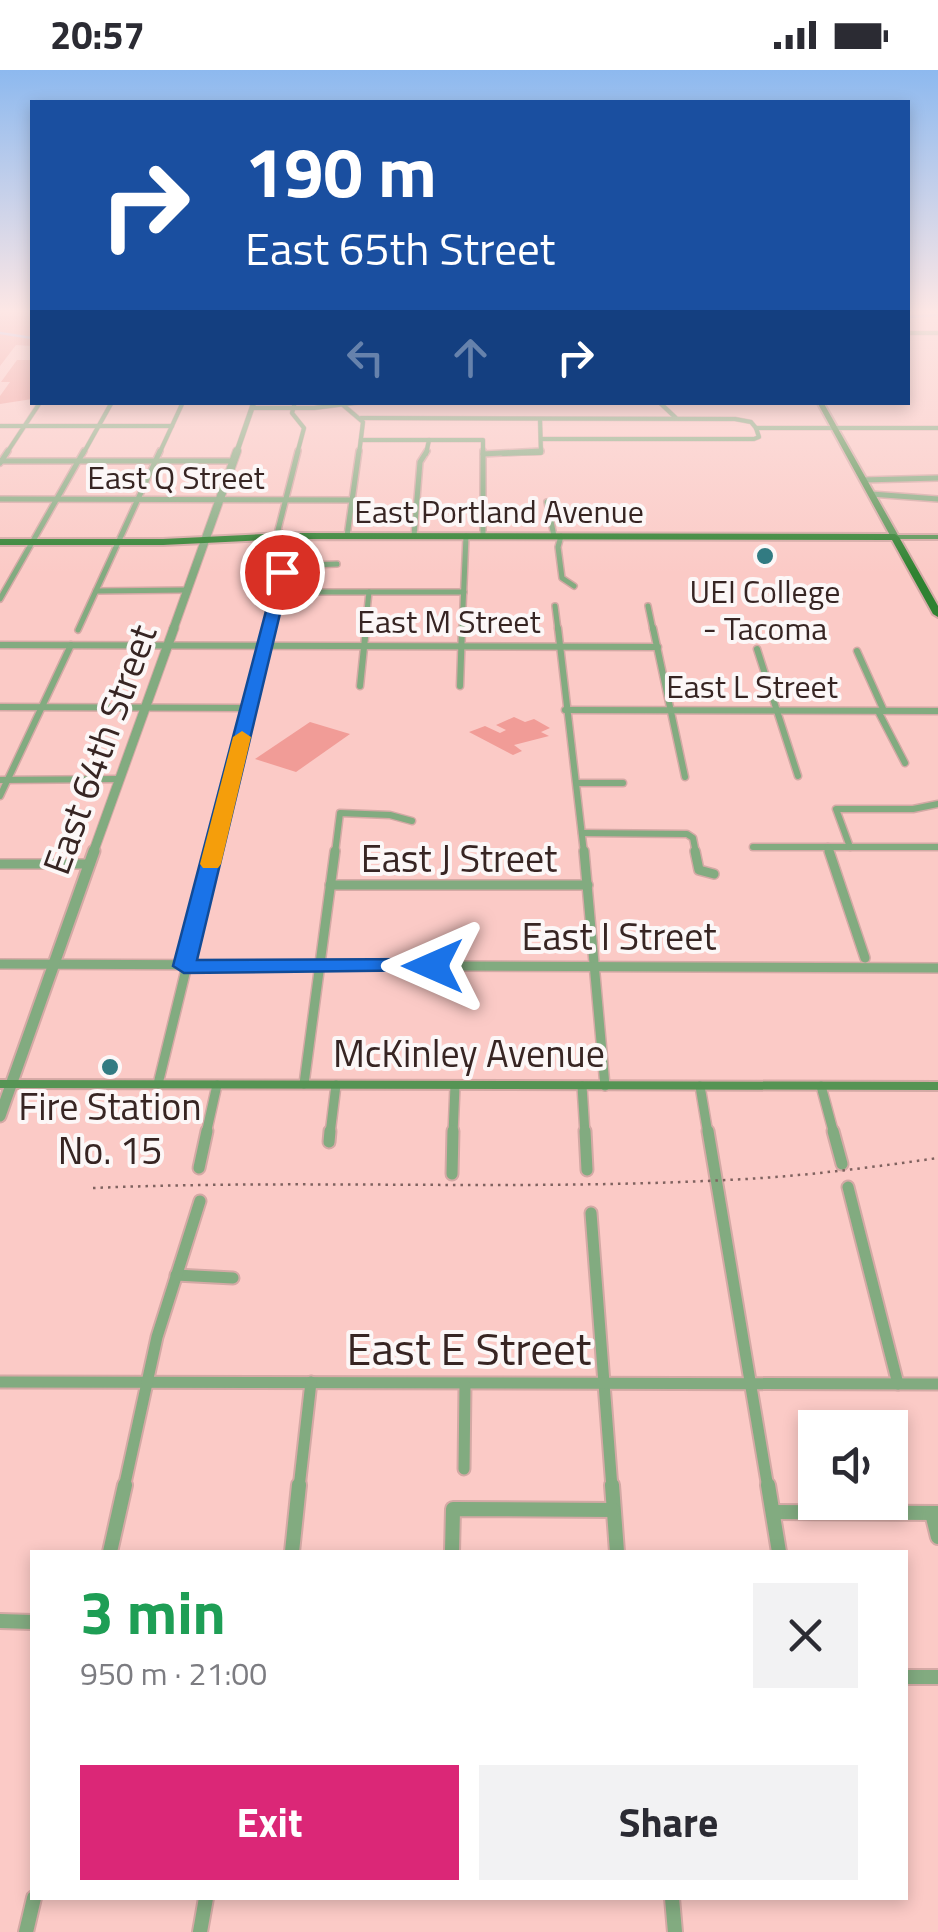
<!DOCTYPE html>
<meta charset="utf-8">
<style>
:root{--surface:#fff;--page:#f2f2f3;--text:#2b2b33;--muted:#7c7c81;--accent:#db2777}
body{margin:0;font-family:"Titillium Web",sans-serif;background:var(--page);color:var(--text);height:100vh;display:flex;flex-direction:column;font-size:38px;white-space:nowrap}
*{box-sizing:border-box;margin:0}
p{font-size:32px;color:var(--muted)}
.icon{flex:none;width:55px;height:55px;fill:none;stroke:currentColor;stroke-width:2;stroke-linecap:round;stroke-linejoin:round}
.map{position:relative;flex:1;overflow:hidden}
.details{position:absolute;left:30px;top:1480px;width:878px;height:350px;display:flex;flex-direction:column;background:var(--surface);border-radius:0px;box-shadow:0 5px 15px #0003}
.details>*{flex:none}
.hud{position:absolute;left:30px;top:30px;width:880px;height:305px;border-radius:0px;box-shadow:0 5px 15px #0003;background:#1a4fa0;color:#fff;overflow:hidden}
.controls{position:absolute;left:798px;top:1340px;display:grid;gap:20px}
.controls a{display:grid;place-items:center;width:110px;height:110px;border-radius:0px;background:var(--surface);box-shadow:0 5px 15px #0003;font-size:50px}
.pin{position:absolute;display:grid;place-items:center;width:85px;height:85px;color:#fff;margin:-42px;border:5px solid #fff;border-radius:50%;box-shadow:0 2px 10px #0007}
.me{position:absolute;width:110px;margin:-55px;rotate:270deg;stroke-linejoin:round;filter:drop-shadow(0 0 8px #0008)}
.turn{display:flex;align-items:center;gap:35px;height:210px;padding:0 50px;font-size:45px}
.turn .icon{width:130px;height:130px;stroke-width:2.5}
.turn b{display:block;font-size:70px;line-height:85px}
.lanes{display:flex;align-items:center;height:95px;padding:0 50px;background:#0003;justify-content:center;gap:50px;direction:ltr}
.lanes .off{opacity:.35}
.round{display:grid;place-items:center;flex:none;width:105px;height:105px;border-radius:0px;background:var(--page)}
.summary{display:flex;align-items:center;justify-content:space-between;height:170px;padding:0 50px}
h1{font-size:60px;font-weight:700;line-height:75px;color:#1e9e55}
.button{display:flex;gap:20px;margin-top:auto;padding:20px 50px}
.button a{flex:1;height:115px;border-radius:0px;background:var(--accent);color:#fff;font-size:40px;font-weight:700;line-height:115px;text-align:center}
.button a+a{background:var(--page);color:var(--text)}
.status{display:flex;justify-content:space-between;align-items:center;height:70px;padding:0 50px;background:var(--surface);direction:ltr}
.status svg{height:28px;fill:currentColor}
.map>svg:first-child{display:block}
.green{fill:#f19c97}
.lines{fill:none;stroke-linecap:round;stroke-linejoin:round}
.stream{stroke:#a4c1f9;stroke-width:2.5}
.minor-far5-casing{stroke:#d4a9a5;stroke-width:5}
.minor-far4-casing{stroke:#d4a9a5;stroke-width:8}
.minor-far3-casing{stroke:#d4a9a5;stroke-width:9}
.minor-far2-casing{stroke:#d4a9a5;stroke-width:12}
.minor-far1-casing{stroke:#d4a9a5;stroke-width:15}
.minor-casing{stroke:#d4a9a5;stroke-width:18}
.tertiary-far3-casing{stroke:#d4a9a5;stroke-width:6}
.tertiary-far2-casing{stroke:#d4a9a5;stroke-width:10}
.tertiary-far1-casing{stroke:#d4a9a5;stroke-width:11}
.tertiary-casing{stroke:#d4a9a5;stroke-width:15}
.secondary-casing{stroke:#d4a9a5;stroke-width:4}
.primary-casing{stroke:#d4a9a5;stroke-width:4}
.minor-far5{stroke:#82ab80;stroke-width:4}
.minor-far4{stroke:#82ab80;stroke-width:5}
.minor-far3{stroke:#82ab80;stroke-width:6}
.minor-far2{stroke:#82ab80;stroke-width:9}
.minor-far1{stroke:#82ab80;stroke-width:11}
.minor{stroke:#82ab80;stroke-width:14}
.tertiary-far3{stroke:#82ab80;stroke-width:5}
.tertiary-far2{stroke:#82ab80;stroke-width:8}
.tertiary-far1{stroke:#82ab80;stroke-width:9}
.tertiary{stroke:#82ab80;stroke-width:11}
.secondary{fill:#559454;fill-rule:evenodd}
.primary{fill:#2e8231;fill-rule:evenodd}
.rail{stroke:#7f625f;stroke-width:2.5;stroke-dasharray:2.5 5;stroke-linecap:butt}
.route{fill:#1a73e8;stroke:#114b97;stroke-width:2.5}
.slow{fill:#f59e0b}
.poi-dot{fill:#327b82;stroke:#fcf7f7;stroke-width:4}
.labels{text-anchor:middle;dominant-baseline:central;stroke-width:8;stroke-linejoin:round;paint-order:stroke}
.far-street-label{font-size:32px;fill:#372523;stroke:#fcf7f7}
.far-poi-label{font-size:32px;fill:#372523;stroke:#fcf7f7}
.street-label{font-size:38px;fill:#372523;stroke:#fcf7f7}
.poi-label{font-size:38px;fill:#372523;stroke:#fcf7f7}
.near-street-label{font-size:45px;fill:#372523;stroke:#fcf7f7}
</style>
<div class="status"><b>20:57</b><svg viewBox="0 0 49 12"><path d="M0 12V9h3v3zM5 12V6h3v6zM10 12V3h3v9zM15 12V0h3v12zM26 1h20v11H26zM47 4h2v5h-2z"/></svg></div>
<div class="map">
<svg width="938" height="1862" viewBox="0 0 938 1862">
<rect width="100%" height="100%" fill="#fbcac6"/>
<g class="green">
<polygon points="0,242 32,242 32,276 16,275 0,296"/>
<polygon points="17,290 32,290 32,329 0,334 0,326 10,312 1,312"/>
<polygon points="514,647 525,652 534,649 550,658 541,662 549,666 514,675 522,681 513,685 469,662 485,656 500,663 506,660 496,655"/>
<polygon points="310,652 350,664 296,702 255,689"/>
</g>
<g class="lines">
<g class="stream">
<polyline points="908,247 938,245"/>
<polyline points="0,263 32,268"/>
</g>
<g class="minor-far5-casing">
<g id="minor-far5">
<polyline points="908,263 938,263"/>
<polyline points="295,332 292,343 304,358 297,384"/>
<polyline points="659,332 676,348"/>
<polyline points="343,335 363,352 359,384"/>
<polyline points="252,338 314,338 362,332"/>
<polyline points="361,348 735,349 751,352 756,358"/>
<polyline points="0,356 172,356"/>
<polyline points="756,358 938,358"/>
<polyline points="541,369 754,369 759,367 756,358"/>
<polyline points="361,370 483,370 483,384"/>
<polyline points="6,384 39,334"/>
<polyline points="83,384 112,332"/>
<polyline points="159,384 183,332"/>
<polyline points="426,384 429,370"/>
<polyline points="503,384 541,383 540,349"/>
</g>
</g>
<g class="minor-far4-casing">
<g id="minor-far4">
<polyline points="483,381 483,466"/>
<polyline points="483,384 541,381"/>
<polyline points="0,391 233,391"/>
<polyline points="0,393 8,381"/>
<polyline points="863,410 938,408"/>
<polyline points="871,424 938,429"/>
<polyline points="0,429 352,430"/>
<polyline points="547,432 554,466"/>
<polyline points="347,466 359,381"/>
<polyline points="414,466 420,392 427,381"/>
<polyline points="561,466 558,477 562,508 574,516"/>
<polyline points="284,496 337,494"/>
<polyline points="96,521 188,520"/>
<polyline points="279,522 464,522"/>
<polyline points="0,529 84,381"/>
<polyline points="555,536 558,560"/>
<polyline points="648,536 653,560"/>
<polyline points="78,560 160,381"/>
<polyline points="268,560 289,471 278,460 298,381"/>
<polyline points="365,560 369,522"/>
<polyline points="462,560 466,466"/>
</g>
</g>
<g class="minor-far3-casing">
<g id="minor-far3">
<polyline points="558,558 584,783"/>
<polyline points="653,558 685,707"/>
<polyline points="0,575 658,577"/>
<polyline points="757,579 798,706"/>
<polyline points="857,581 884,641"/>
<polyline points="360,616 366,558"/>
<polyline points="460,616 462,558"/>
<polyline points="0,637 249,638"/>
<polyline points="565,640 938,641"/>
<polyline points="878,641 905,693"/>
<polyline points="0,710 119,709"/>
<polyline points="577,713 623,713"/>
<polyline points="0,726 71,575"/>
<polyline points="582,763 687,764 693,768 696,783"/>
<polyline points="753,777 938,777"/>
<polyline points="828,777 830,783"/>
<polyline points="850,777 836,739 913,739 938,734"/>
<polyline points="214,783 269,558"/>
<polyline points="335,783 340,743 390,745 412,751"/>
</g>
</g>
<g class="minor-far2-casing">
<g id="minor-far2">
<polyline points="584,781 605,1016"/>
<polyline points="695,781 699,800 714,804"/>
<polyline points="829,781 865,888"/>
<polyline points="0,794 90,794"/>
<polyline points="330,815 588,815"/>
<polyline points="0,894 938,898"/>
<polyline points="158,1014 215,781"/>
<polyline points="304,1014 335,781"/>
<polyline points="582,1016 585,1064"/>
<polyline points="700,1016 708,1064"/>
<polyline points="821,1016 834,1064"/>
<polyline points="206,1064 217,1015"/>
<polyline points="330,1064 336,1015"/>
<polyline points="453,1064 455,1016"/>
</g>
</g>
<g class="minor-far1-casing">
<g id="minor-far1">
<polyline points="585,1061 587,1100"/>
<polyline points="708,1061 768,1418"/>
<polyline points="833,1061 842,1094"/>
<polyline points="329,1072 330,1061"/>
<polyline points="199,1098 207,1061"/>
<polyline points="452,1104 453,1061"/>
<polyline points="848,1117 898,1314"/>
<polyline points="591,1143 612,1418"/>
<polyline points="176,1205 233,1208"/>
<polyline points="0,1312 938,1314"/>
<polyline points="464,1399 465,1315"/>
<polyline points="124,1418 157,1267 200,1131"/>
<polyline points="299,1418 311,1312"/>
</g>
</g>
<g class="minor-casing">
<g id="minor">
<polyline points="612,1415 617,1482"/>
<polyline points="768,1415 779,1482"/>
<polyline points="773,1442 938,1443"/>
<polyline points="932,1443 938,1467"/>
<polyline points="110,1482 125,1415"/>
<polyline points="292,1482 299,1415"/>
<polyline points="452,1482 453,1439 613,1440"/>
<polyline points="0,1551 32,1552"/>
<polyline points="905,1607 938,1607"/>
<polyline points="672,1828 675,1862"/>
<polyline points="26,1862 34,1828"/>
<polyline points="200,1862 206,1828"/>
</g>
</g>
<g class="tertiary-far3-casing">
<polyline id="tertiary-far3" points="236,384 254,332"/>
</g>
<g class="tertiary-far2-casing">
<polyline id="tertiary-far2" points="173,560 237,381"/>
</g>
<g class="tertiary-far1-casing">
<polyline id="tertiary-far1" points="93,783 174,558"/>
</g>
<g class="tertiary-casing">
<polyline id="tertiary" points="0,1046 94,781"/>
</g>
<g class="secondary-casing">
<g id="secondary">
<polygon points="817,332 823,332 898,465 938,465 938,469 892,469"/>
<polygon points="0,1010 938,1012 938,1020 0,1018"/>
</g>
</g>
<g class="primary-casing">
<polygon id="primary" points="284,463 895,464 899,467 938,536 938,547 933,544 892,470 284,469 163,475 0,475 0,469 163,469"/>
</g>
<use href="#minor-far5" class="minor-far5"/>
<use href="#minor-far4" class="minor-far4"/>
<use href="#minor-far3" class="minor-far3"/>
<use href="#minor-far2" class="minor-far2"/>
<use href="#minor-far1" class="minor-far1"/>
<use href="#minor" class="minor"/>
<use href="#tertiary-far3" class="tertiary-far3"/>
<use href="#tertiary-far2" class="tertiary-far2"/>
<use href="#tertiary-far1" class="tertiary-far1"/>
<use href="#tertiary" class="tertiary"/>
<use href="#secondary" class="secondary"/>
<use href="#primary" class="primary"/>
<path class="rail" d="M93,1118C304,1109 515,1121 726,1110C797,1107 867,1098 938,1088"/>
</g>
<linearGradient id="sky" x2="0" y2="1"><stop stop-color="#8db9ef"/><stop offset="0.48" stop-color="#fde7e5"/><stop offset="1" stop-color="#fde7e5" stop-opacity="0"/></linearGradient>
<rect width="938" height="503" fill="url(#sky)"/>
<polygon class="route" points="277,499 290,502 197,890 433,889 441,891 444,896 441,900 184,903 173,896"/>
<polygon class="slow" points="242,661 251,667 221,794 218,798 203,798 200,794 233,667"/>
<g class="poi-dot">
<circle cx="765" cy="486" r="10"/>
<circle cx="110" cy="997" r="10"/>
</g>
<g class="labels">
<g class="far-street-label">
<text x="176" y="407">East Q Street</text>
<text x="499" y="441">East Portland Avenue</text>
<text x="449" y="551">East M Street</text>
<text x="752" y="616">East L Street</text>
</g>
<g class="far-poi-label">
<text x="765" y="521">UEI College<tspan x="765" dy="37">- Tacoma</tspan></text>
</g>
<g class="street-label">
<text transform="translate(99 679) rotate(-70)">East 64th Street</text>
<text x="459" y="788">East J Street</text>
<text x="619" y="866">East I Street</text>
<text x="469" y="983">McKinley Avenue</text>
</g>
<g class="poi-label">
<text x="110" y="1036">Fire Station<tspan x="110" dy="44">No. 15</tspan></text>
</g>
<g class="near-street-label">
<text x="469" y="1278">East E Street</text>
</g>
</g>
</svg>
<div class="controls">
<a><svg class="icon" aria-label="sound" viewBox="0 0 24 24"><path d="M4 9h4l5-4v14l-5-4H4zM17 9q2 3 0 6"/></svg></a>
</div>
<div class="pin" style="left:282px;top:502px;background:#d93025"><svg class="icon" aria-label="arrive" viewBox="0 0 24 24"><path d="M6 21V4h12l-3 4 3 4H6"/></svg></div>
<svg class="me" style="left:433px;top:896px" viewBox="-20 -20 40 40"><path d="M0-17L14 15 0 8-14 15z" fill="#1a73e8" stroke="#fff" stroke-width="4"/></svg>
<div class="hud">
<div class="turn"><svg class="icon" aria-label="right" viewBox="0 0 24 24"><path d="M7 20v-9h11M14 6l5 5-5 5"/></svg><div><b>190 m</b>East 65th Street</div></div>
<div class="lanes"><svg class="icon off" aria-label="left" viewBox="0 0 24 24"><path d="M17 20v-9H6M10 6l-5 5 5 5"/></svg><svg class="icon off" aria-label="ahead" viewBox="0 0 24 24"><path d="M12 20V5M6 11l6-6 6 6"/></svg><svg class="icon" aria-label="right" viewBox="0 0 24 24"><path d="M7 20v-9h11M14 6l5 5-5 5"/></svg></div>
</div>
<section class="details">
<div class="summary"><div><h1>3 min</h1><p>950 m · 21:00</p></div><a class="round"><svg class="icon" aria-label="close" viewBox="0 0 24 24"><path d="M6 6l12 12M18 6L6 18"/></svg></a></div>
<div class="button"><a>Exit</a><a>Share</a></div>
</section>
</div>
